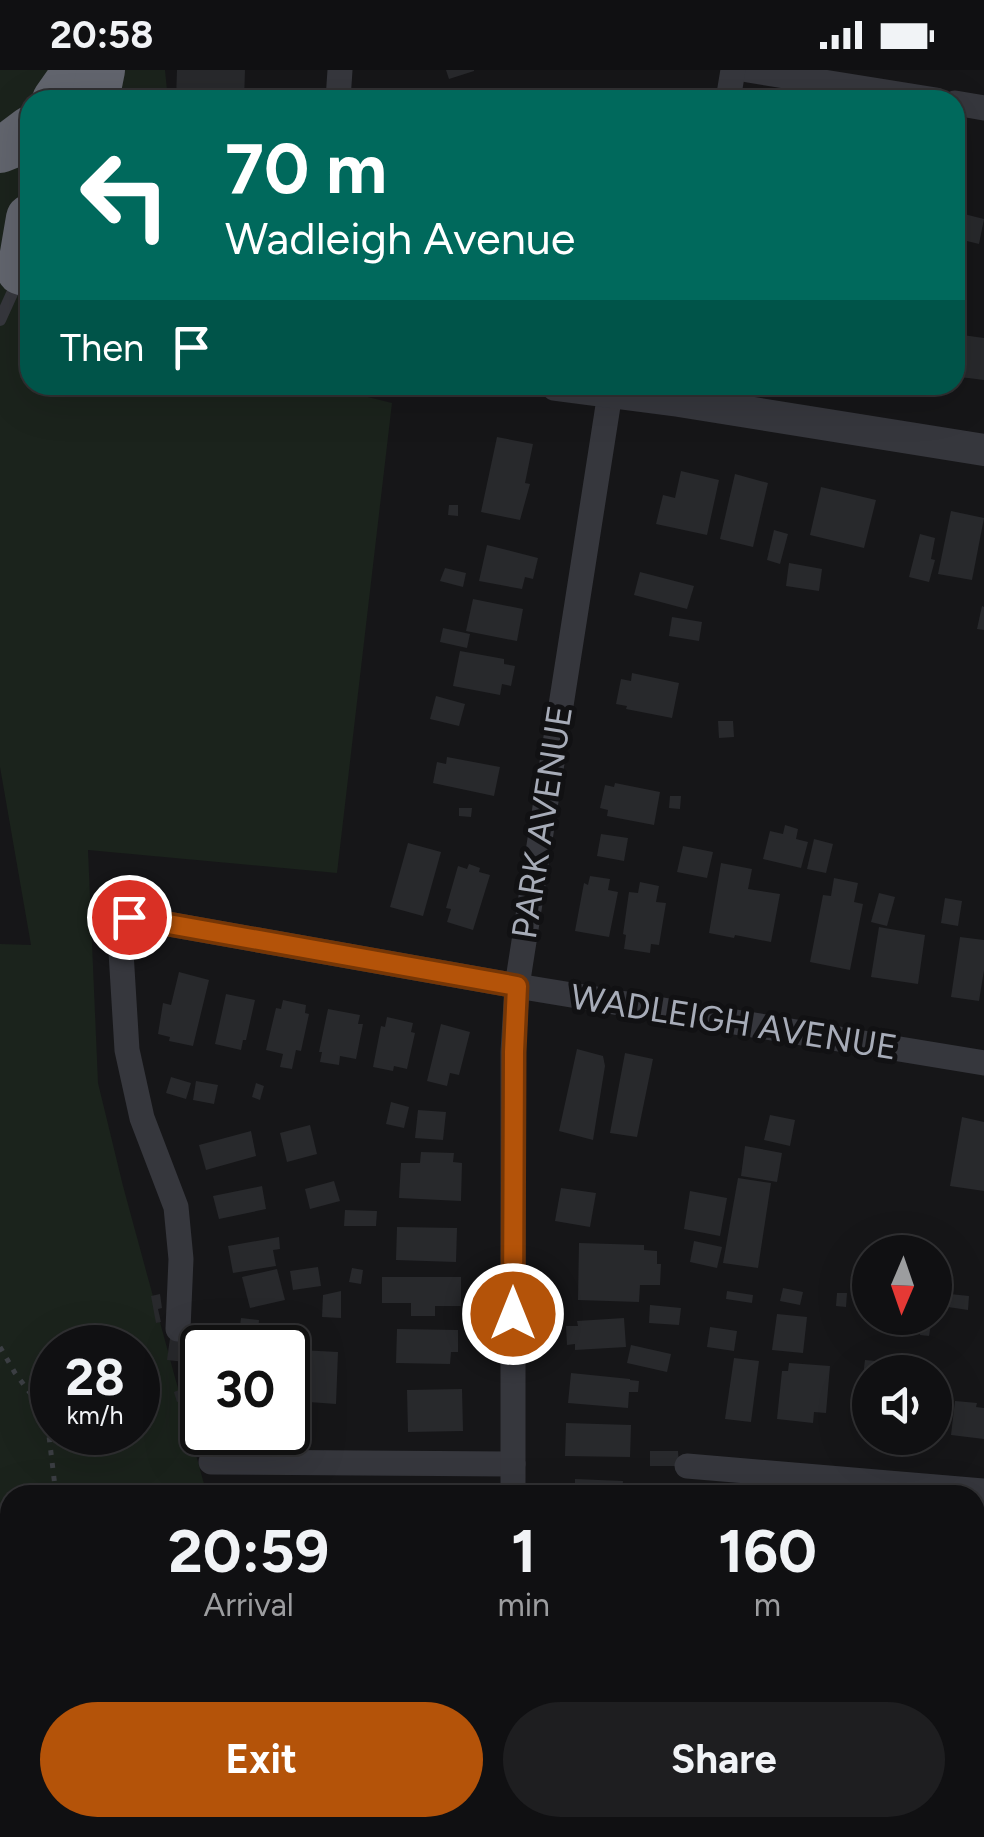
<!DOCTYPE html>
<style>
:root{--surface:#101012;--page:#1e1e20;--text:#f1f3f6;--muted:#9c9d9f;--line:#303032;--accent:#b45309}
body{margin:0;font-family:Figtree,sans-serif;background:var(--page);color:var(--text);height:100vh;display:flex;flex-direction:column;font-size:38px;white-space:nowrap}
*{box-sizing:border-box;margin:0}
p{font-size:32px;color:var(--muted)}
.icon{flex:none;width:55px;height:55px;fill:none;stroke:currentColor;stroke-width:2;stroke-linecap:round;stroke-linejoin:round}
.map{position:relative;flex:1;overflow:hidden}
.panel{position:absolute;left:0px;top:1415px;width:985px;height:352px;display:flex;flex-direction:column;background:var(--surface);border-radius:30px 30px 0 0;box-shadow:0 10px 40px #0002,0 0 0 2px var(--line)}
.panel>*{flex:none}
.hud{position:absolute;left:20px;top:20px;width:945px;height:305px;border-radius:30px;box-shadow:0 10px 40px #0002,0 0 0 2px var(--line);background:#00695c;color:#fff;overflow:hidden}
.needle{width:65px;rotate:182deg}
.tools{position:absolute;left:852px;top:1165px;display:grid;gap:20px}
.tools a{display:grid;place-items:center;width:100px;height:100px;border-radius:50%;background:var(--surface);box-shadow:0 10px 40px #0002,0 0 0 2px var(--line);font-size:50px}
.speed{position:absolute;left:30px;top:1255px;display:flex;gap:20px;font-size:50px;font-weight:700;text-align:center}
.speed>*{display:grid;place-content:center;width:130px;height:130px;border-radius:50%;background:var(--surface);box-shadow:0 10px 40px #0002,0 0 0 2px var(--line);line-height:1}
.speed small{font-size:25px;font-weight:400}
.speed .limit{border:5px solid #111;border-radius:15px;background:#fff;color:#111}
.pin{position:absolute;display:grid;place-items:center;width:85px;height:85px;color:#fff;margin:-42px;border:5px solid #fff;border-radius:50%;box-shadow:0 2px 10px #0007}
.me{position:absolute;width:110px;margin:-55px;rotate:0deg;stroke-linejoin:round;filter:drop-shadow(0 0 8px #0008)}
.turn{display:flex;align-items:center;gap:35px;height:210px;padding:0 40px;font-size:45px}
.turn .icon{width:130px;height:130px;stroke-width:2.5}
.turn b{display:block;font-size:70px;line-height:85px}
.then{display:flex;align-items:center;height:95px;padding:0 40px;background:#0003;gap:20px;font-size:38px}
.eta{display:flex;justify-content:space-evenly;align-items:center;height:170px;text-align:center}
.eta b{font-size:60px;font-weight:700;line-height:70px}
.action{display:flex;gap:20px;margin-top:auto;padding:20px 40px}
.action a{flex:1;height:115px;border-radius:60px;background:var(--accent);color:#fff;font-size:40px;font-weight:700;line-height:115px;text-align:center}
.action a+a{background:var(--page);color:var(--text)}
.status{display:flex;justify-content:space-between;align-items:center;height:70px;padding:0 50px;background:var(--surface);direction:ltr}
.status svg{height:28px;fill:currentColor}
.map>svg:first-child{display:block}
.green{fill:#1b231c;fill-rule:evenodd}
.building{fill:#28292c}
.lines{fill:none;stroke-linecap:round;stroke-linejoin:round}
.path{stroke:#3c3f44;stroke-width:5;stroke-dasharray:5 8;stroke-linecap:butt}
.service{stroke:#36373d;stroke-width:12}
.minor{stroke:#36373d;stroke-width:25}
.tertiary{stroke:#36373d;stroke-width:32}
.motorway{stroke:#62656e;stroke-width:48}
.route-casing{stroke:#753606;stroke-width:25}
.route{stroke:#b45309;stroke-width:18}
.labels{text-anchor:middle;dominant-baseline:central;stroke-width:10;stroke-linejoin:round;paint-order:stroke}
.street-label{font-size:35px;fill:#a7acb8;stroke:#111113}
</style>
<div class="status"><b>20:58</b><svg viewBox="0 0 49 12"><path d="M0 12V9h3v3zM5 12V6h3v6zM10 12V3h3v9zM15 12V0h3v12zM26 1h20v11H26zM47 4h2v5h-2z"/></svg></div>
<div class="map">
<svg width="984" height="1767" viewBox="0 0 984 1767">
<rect width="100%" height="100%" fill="#161618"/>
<path class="green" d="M0,0H165L168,30H30V315H320L392,333L337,803L88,780L98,1013L123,1116L207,1425H10V1758H288L290,1767H0V874L31,875L0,697ZM52,1278H138V1362H52Z"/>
<g class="building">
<polygon points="177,0 245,0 244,30 176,30"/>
<polygon points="446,0 474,0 474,1 449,9"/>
<polygon points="955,98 963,100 957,134 955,134"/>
<polygon points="964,144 984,149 979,174 959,169"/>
<polygon points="955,264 984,268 984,310 960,307 962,294 955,293"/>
<polygon points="497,367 533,374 525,413 530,414 520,450 481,442"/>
<polygon points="681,401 719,410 707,465 656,454 663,425 675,428"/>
<polygon points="735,404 768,413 753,477 720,469"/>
<polygon points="821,417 876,430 864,478 810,465"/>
<polygon points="449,435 458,435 458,446 448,445"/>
<polygon points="951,441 984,448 972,510 938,504"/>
<polygon points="774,460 788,464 780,494 767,490"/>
<polygon points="920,464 935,468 931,489 935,490 929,512 909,507"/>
<polygon points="487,475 538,488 533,509 525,507 522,519 479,511"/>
<polygon points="789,493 822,499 819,521 786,516"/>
<polygon points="445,498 466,503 463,517 440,511"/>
<polygon points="640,502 694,516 687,539 634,525"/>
<polygon points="473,529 523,539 517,571 466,561"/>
<polygon points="982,536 984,537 984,560 977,559"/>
<polygon points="672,547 702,552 699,571 669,566"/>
<polygon points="443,558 470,564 467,578 440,572"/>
<polygon points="460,581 504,589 504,594 515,596 511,616 502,614 500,625 453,616"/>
<polygon points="632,603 679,613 672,648 626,639 627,636 616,634 621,609 631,611"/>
<polygon points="436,626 465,634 459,656 430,649"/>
<polygon points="718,651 733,651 734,667 719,668"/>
<polygon points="447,687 500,697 494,726 433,713 437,692 446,694"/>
<polygon points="615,713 660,722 654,755 607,746 608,740 600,738 605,715 614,717"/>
<polygon points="670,726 681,726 680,739 669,738"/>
<polygon points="459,738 472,738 471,747 459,746"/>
<polygon points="785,755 798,759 796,769 808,772 801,798 763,789 770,761 783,764"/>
<polygon points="601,764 628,768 624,791 597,786"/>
<polygon points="814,769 833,774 826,803 807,799"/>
<polygon points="408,773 441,782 423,846 390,837"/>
<polygon points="683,776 713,782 707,808 677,802"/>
<polygon points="721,793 752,799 748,819 780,824 771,872 735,865 734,868 709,863"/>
<polygon points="469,794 480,798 479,802 490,805 473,860 447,852 451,839 446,838 458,796 467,799"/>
<polygon points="590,806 610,809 608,820 618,822 609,867 575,861 584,813 588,815"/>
<polygon points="834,808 858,813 854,832 863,834 850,900 810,892 823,825 831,826"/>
<polygon points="640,812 659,816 656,832 666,833 659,875 651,874 650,883 624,879 626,865 623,864 629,822 638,823"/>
<polygon points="879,823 895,827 887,856 871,852"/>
<polygon points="945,828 962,831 958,856 941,853"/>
<polygon points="879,857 925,865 918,914 871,907"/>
<polygon points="960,867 984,870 984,900 979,931 951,927"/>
<polygon points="179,902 209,910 193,976 169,971 170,967 158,964 163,933 171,935"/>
<polygon points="226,924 255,930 246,970 243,970 241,980 215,974"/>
<polygon points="283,930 306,935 305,943 309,944 301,981 296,980 292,999 280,997 283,984 266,980 276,938 281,939"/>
<polygon points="328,939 360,945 358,954 363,954 356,989 340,986 339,995 320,992 322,982 319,982"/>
<polygon points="387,947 413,953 411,962 415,963 407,999 394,996 393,1001 373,997 381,956 385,957"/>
<polygon points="441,954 470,962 459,1005 450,1003 447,1016 427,1011"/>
<polygon points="577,979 603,986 605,996 593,1070 559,1061"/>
<polygon points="625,983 653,989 637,1067 610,1063"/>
<polygon points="171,1007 191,1013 186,1029 166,1023"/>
<polygon points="196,1011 218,1015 214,1034 193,1030"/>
<polygon points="256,1013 264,1016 260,1030 252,1027"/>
<polygon points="391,1032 409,1037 404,1058 386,1054"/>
<polygon points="418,1040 446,1042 443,1070 415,1068"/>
<polygon points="770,1045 795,1050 790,1076 764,1070"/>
<polygon points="962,1047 984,1052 984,1121 950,1116"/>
<polygon points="310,1055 317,1084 287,1092 280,1063"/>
<polygon points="251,1061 256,1086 206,1100 199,1075"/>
<polygon points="745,1076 782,1083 777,1112 741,1106"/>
<polygon points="421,1082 454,1083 453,1092 462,1093 461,1131 399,1128 401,1093 420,1093"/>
<polygon points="738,1108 771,1113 758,1198 723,1193"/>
<polygon points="334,1111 340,1131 310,1139 305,1119"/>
<polygon points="262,1116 266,1139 219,1149 213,1126"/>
<polygon points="561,1118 596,1123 590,1157 555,1151"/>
<polygon points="690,1121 727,1128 720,1166 684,1159"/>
<polygon points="345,1140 377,1141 376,1156 344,1156"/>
<polygon points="397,1157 457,1158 456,1192 396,1190"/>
<polygon points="279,1167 280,1179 273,1180 276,1196 233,1203 228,1176"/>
<polygon points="694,1171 722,1177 717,1198 690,1192"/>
<polygon points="579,1173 644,1175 644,1180 657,1181 657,1194 661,1194 660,1215 640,1215 639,1232 578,1230"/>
<polygon points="318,1197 321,1216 293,1220 290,1201"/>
<polygon points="352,1198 363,1200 361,1214 349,1212"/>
<polygon points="277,1199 285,1230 250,1238 242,1207"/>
<polygon points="382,1207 461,1207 461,1236 435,1236 435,1246 411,1246 411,1233 382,1233"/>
<polygon points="783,1218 803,1222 800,1235 780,1231"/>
<polygon points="341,1221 341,1248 322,1247 323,1225"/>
<polygon points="727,1221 753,1225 752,1233 726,1229"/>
<polygon points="837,1223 847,1223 846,1237 836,1236"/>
<polygon points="160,1224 162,1238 158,1239 161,1252 156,1253 151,1226"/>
<polygon points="950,1224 969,1226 968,1240 948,1237"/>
<polygon points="650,1235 681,1238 679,1255 649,1253"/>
<polygon points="777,1244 807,1247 803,1283 772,1280"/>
<polygon points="241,1248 259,1250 257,1273 238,1271"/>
<polygon points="624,1248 626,1277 575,1280 575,1274 567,1275 566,1256 578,1256 577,1251"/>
<polygon points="921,1252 931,1254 929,1266 920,1265"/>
<polygon points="710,1257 737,1261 734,1281 707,1277"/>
<polygon points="397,1259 458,1260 458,1282 451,1282 450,1294 396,1293"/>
<polygon points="171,1261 189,1263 185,1292 167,1290"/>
<polygon points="631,1275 671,1284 667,1302 627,1293"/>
<polygon points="300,1280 338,1282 336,1334 309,1332 310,1306 298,1305"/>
<polygon points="734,1288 759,1291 751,1352 725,1349"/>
<polygon points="865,1290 895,1293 894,1302 870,1302 870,1348 858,1347"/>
<polygon points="789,1293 830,1296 826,1343 814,1342 813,1353 777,1349 782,1301 788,1301"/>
<polygon points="571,1303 630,1309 630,1310 639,1311 638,1322 629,1322 628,1338 568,1333"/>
<polygon points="184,1318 187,1330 177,1332 174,1322"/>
<polygon points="462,1319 463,1361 408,1362 407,1320"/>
<polygon points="955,1331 977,1333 976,1337 984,1338 984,1369 951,1365"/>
<polygon points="566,1353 631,1355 630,1387 565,1386"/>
<polygon points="650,1381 678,1381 679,1396 650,1396"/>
<polygon points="575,1409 623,1411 622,1425 566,1425 567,1419 575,1419"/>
<polygon points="400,1758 459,1758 459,1764 400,1763"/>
<polygon points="565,1758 619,1758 618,1767 564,1767"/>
<polygon points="327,1761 356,1762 356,1767 327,1767"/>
</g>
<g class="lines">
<g class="path">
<polyline points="0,1277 15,1303 40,1336 49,1366 56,1425"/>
<polyline points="91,1758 92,1767"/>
</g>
<polyline class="service" points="0,250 19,208"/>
<g class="minor">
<polyline points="748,0 936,30"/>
<polyline points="338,30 340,0"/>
<polyline points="728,30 733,0"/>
<polyline points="955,33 984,38"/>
<polyline points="178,1259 181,1189 176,1137 142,1048 127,980 121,882 129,847 517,916 984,993"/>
<polyline points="211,1392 513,1394"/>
<polyline points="687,1396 984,1421"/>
<polyline points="513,1425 513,982 517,916 610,323"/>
<polyline points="944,1758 984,1761"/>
<polyline points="512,1767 512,1758"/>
</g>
<polyline class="tertiary" points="556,315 679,331 984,380"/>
<g class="motorway">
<polyline points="56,30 68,13"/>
<polyline points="95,30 101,0"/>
<polyline points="0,79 10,75 30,60"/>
<polyline points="21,201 30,148"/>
</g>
</g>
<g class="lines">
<g class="route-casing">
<polyline id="route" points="129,847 517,916 514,982 513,1244"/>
</g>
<use href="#route" class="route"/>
</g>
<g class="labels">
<g class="street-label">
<text transform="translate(542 752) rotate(-81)">PARK AVENUE</text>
<text transform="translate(734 952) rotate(9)">WADLEIGH AVENUE</text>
</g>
</g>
</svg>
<div class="tools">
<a><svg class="needle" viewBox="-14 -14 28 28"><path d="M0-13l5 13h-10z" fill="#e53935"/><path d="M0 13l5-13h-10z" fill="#9c9d9f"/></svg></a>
<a><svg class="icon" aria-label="sound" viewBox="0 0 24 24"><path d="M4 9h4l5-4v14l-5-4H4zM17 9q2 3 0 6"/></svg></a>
</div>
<div class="speed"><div>28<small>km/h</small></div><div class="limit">30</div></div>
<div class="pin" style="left:129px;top:847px;background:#d93025"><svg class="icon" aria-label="arrive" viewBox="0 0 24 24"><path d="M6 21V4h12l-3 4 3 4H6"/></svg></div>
<svg class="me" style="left:513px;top:1244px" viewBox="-20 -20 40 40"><circle r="17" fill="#b45309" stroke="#fff" stroke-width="3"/><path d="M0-11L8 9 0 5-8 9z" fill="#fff"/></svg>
<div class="hud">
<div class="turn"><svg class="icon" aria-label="left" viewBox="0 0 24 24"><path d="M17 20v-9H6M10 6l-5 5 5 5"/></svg><div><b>70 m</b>Wadleigh Avenue</div></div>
<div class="then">Then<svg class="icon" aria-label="arrive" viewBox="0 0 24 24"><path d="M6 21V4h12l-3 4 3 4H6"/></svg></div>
</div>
<section class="panel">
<div class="eta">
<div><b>20:59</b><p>Arrival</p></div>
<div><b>1</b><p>min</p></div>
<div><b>160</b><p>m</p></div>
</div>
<div class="action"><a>Exit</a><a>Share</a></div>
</section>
</div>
